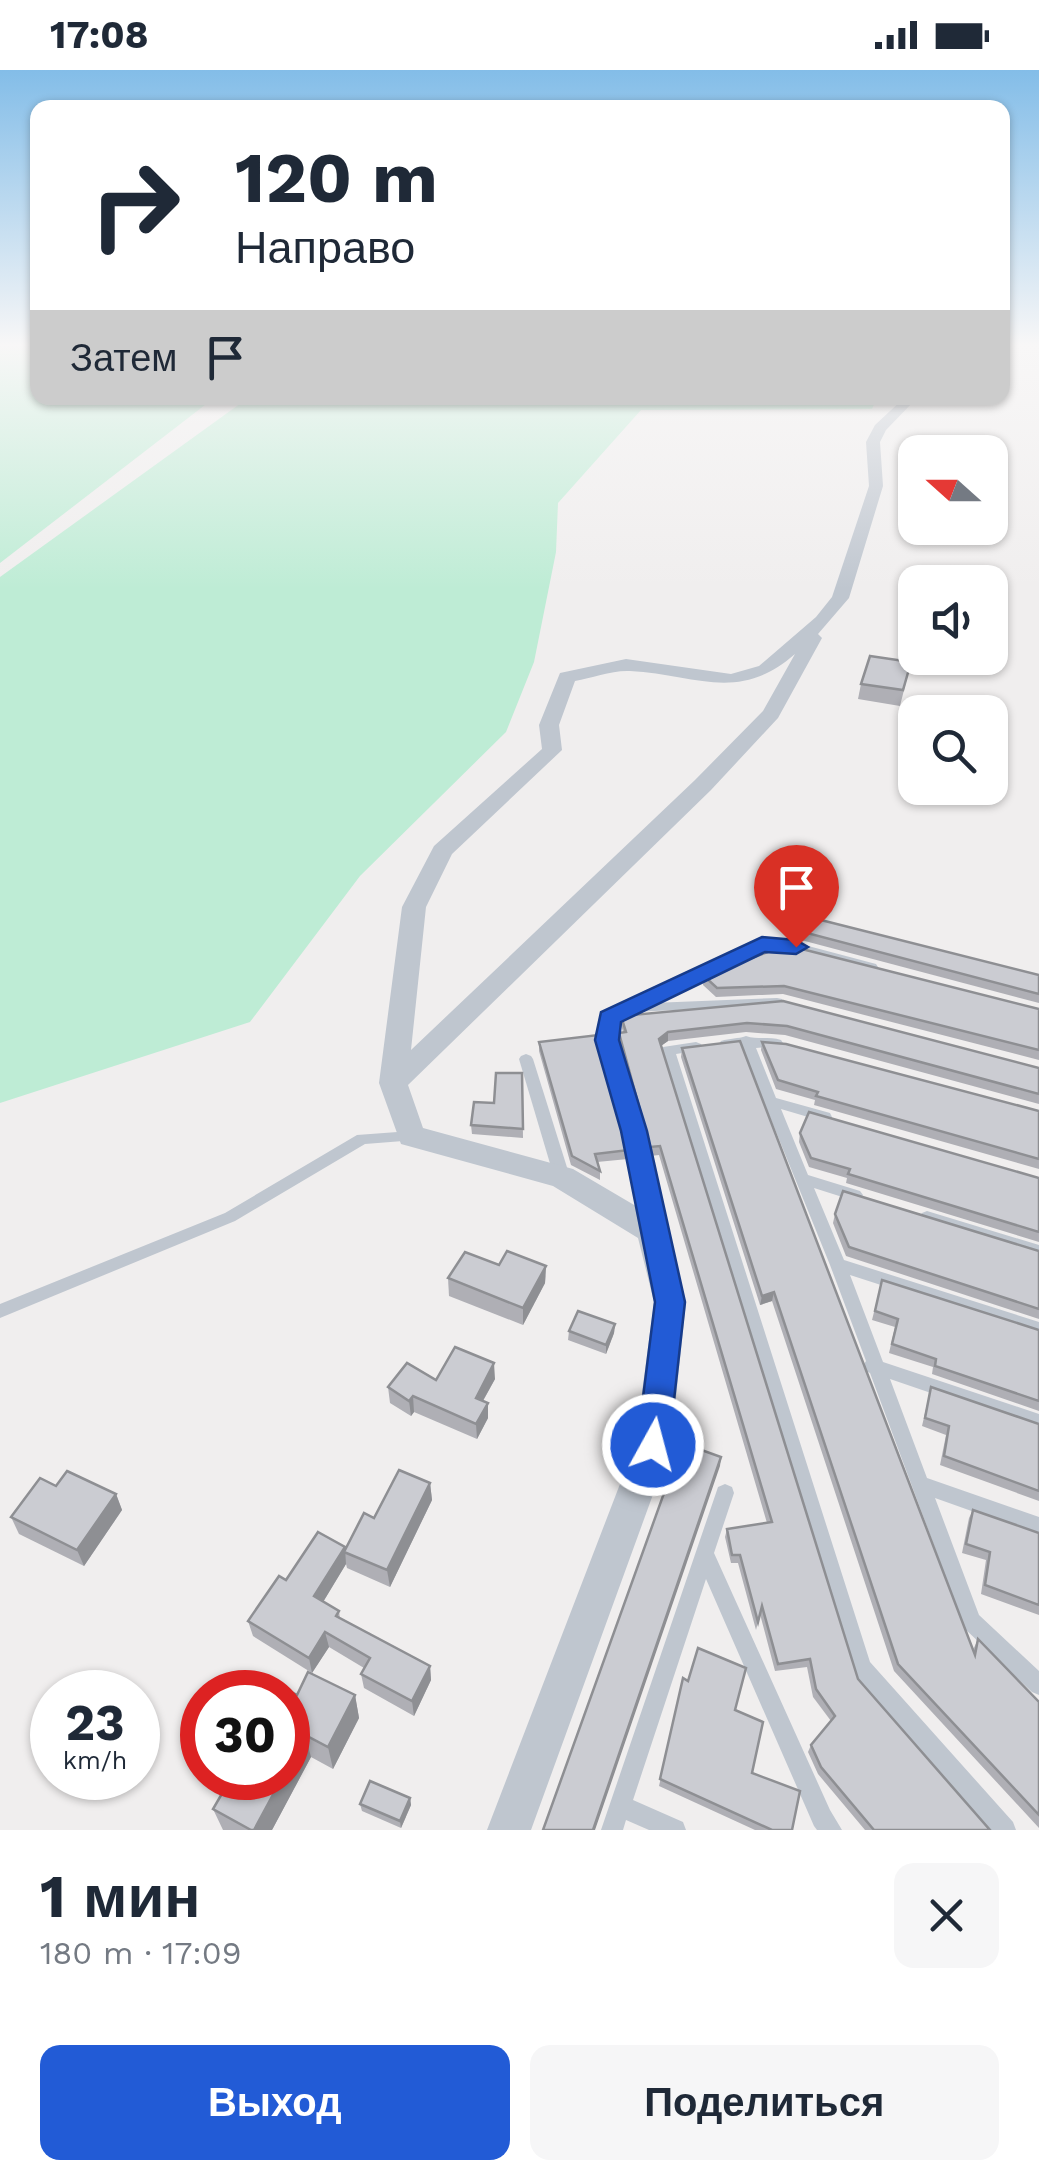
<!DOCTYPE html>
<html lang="ru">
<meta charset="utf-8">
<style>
:root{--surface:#fff;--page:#f6f6f7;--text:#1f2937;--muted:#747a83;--accent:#225bd6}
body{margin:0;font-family:"Work Sans",sans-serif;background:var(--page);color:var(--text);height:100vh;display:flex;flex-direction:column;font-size:38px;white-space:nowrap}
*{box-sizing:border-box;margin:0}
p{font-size:32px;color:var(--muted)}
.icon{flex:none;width:55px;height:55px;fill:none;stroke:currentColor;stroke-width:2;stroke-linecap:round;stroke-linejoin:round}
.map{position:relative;height:1760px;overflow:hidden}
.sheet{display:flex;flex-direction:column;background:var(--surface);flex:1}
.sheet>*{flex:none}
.guide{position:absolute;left:30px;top:30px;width:980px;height:305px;border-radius:20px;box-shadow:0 2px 8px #0004;background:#fff;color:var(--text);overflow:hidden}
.needle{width:65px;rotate:291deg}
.tools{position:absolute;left:898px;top:365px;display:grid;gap:20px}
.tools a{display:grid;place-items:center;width:110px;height:110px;border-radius:20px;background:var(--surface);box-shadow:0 2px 8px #0004;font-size:50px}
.speed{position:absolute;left:30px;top:1600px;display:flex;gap:20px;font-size:50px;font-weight:700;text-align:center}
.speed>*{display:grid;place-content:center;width:130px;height:130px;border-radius:50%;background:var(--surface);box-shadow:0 2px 8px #0004;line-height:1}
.speed small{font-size:25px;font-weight:400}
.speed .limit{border:15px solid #d22;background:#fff;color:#111}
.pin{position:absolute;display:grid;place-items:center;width:85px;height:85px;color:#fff;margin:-102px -42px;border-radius:50% 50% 50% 0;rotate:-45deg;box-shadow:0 0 10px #0007}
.pin .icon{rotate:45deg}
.me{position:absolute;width:110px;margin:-55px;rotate:7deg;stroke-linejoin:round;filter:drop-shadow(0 0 8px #0008)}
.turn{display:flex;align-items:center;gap:35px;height:210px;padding:0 40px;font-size:45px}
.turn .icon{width:130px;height:130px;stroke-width:2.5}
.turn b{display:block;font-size:70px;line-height:85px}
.then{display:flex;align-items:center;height:95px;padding:0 40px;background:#0003;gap:20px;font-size:38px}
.round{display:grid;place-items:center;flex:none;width:105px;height:105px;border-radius:20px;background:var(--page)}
.headline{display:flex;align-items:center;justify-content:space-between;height:170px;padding:0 40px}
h1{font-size:60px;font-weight:700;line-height:75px}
.button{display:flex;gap:20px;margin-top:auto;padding:20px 40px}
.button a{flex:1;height:115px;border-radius:20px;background:var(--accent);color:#fff;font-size:40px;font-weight:700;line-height:115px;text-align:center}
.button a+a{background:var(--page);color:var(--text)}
.status{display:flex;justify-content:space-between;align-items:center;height:70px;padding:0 50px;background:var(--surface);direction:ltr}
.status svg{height:28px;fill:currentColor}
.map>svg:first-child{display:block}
.green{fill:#beecd5}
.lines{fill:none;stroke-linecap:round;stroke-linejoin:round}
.service{fill:#bfc6cf;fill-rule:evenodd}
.minor{fill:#bfc6cf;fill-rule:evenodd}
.wall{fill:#afafb5}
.shaded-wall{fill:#8e8f93}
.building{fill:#cbccd2;stroke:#8e8f93;stroke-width:2.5}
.route{fill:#225bd6;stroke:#163b8b;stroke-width:2.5}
</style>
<div class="status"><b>17:08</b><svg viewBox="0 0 49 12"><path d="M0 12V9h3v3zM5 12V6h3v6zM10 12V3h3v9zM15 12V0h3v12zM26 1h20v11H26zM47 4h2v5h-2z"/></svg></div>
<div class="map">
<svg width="1039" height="1760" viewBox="0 0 1039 1760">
<rect width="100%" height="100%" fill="#f0eeee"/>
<g class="green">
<polygon points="0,273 37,273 38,328 214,328 0,493"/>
<polygon points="248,328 877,328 872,339 641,340 558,433 556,482 534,592 506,662 360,806 250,952 0,1033 0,507"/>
</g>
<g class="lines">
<g class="service">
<polygon points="762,870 797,873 876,894 878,897 872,901 797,881 764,878 652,933 777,928 782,929 784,932 782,935 634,942 616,950 614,969 641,1061 660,1160 658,1164 652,1166 646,1164 627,1061 600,969 605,945"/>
<path d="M746,966C757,970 769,966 781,970L783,973L781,976L756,978L776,1028L830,1043L832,1047L830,1051L825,1052L781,1039L808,1105L860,1121L863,1125L860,1129L855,1131L814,1118L844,1190L1039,1252V1266L850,1205L883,1292L1039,1344V1360L890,1309L927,1408L1039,1447V1465L935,1428L979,1545L1039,1601V1625L1032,1622L965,1559L870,1303L866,1301L863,1296L866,1291L830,1195L742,978L721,977L719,974L721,971C730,968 738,969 746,966Z"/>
<polygon points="696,972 701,974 703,977 701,980 676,984 870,1592 1013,1752 1016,1760 990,1760 855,1605 852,1598 661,980 663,977"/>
<polygon points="526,984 531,986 533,989 570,1107 567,1111 562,1113 557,1111 554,1107 519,989 521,986"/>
<polygon points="411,1061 416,1062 418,1066 416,1070 365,1074 235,1151 0,1248 0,1234 225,1143 357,1065"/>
<polygon points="927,1141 1039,1175 1039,1187 922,1151 919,1147 922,1143"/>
<polygon points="725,1414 732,1417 734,1423 714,1483 830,1740 842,1760 817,1760 814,1756 706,1509 633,1730 683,1752 686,1760 649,1760 626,1750 623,1760 601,1760 716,1423 718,1417"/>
</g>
<path class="minor" d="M904,328H917L886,360L880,372L883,416L849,528L818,564L822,568L778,648L711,720L408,1015L423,1058L573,1099L663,1152L686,1232L671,1375L531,1760H487L635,1375L654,1232L638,1168L553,1116L401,1074L379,1013L402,837L434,776L542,679L539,655L560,603L626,589L731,604L759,596L816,547L832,527L869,416L866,372L875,355ZM795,584L763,641L695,710L411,980L426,837L452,784L562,680L559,655L575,611C592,608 612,600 630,601C695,604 738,634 795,584Z"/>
</g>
<g class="wall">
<polygon points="911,592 900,636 858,629 861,614"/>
<polygon points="803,862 1039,905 1039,933 801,870"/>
<polygon points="704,906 1039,939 1039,990 783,924 716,927 703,915"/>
<polygon points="783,931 1039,998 1039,1034 785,965 746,962 668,971 661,976 858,1609 990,1760 865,1760 818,1704 808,1682 811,1675 831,1651 813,1627 807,1597 775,1601 760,1544 756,1560 738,1493 731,1493 725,1467 727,1459 767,1453 659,1085 650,1086 619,971 619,963 623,962 621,955 621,946"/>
<polygon points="539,972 629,1080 628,1089 597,1092 600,1101 600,1110 571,1095 539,981"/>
<polygon points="762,972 1039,1041 1039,1099 814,1035 815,1030 776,1019 761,980"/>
<polygon points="682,978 973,1580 978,1569 1039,1632 1039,1758 894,1601 772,1231 760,1235 681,987"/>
<polygon points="522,1003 523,1068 472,1064 471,1055"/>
<polygon points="800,1063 1039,1108 1039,1172 846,1113 847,1108 809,1097 799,1072"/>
<polygon points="835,1144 1039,1181 1039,1249 846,1186 833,1153"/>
<polygon points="499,1195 546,1196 545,1213 523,1255 449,1226 448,1208"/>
<polygon points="882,1210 1039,1260 1039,1341 932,1304 933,1297 889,1283 895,1257 872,1250"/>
<polygon points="615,1254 614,1263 606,1284 568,1270 569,1261"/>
<polygon points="495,1309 483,1331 488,1333 488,1348 477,1369 414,1342 411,1346 390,1333 388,1317 436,1310"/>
<polygon points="931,1317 1039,1354 1039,1431 940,1395 946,1365 922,1356"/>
<polygon points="430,1413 432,1430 390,1517 347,1498 346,1494 323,1532 339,1541 340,1549 430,1596 431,1610 414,1646 364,1618 361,1604 364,1598 329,1577 312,1603 253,1566 248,1551 286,1510 345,1477 345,1479 374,1448"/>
<polygon points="56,1416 116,1424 122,1440 84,1496 19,1464 11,1447"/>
<polygon points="973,1440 1039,1463 1039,1545 981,1524 986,1490 962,1483 969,1448"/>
<polygon points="683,1608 735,1640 752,1703 792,1760 755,1760 659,1716"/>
<polygon points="297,1625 355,1625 359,1648 333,1699 311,1687 272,1760 223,1760 213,1739 225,1718 206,1708 288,1708"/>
<polygon points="410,1728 411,1735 401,1758 362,1741 360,1734"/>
</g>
<g class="shaded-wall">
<polygon points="668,962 668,971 658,978 659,969"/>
<polygon points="546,1196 545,1213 523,1255 523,1238"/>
<polygon points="774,1222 772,1231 760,1235 762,1226"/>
<polygon points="615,1254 614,1263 606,1284 606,1275"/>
<polygon points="494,1293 495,1309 476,1343 476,1328"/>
<polygon points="413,1326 414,1342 411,1346 409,1331"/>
<polygon points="488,1333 488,1348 477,1369 476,1354"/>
<polygon points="721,1387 720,1396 595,1760 593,1760"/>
<polygon points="430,1413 432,1430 390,1517 387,1500"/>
<polygon points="116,1424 122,1440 84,1496 77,1480"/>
<polygon points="345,1477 346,1494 317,1542 314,1526"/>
<polygon points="325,1562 329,1577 312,1603 309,1588"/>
<polygon points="430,1596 431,1610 414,1646 412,1631"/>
<polygon points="355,1625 359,1648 333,1699 328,1677"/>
<polygon points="305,1665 311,1687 272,1760 254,1760 282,1708 288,1708 288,1697"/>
<polygon points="410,1728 411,1735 401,1758 400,1751"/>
</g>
<g class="building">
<polygon points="870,586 911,592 903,620 861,614"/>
<polygon points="809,847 1039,905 1039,924 803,862"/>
<polygon points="786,875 1039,939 1039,980 784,916 717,918 704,906"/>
<polygon points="783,931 1039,998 1039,1024 787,956 747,953 668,962 659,969 858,1609 990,1760 874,1760 821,1697 811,1675 835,1646 816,1619 810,1589 778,1594 762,1536 758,1552 740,1485 732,1485 727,1459 772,1452 660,1076 650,1077 619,963 626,962 621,946"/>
<polygon points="598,965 629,1080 595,1084 600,1101 572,1086 539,972"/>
<polygon points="740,971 975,1585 978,1569 1039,1632 1039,1745 898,1594 774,1222 762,1226 682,978"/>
<polygon points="762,972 786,974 1039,1041 1039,1089 816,1026 818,1022 778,1010"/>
<polygon points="496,1003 522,1003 523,1059 471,1055 474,1032 494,1033"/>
<polygon points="809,1042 1039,1108 1039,1162 848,1104 850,1099 811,1088 800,1063"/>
<polygon points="843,1121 1039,1181 1039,1239 849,1177 835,1144"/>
<polygon points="507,1181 546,1196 523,1238 448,1208 465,1182 499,1195"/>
<polygon points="882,1210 1039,1260 1039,1331 935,1296 936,1289 892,1274 898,1249 875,1241"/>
<polygon points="578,1241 615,1254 606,1275 569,1261"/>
<polygon points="455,1277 494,1293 476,1328 488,1333 476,1354 413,1326 409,1331 388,1317 407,1293 436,1310"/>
<polygon points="931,1317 1039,1354 1039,1421 944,1386 949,1356 925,1348"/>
<polygon points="682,1373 721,1387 593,1760 543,1760"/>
<polygon points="399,1400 430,1413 387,1500 344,1482 364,1443 374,1448"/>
<polygon points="67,1401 116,1424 77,1480 11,1447 40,1408 56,1416"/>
<polygon points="973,1440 1039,1463 1039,1535 985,1515 990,1482 966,1474"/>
<polygon points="318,1462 345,1477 314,1526 339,1541 336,1546 430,1596 412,1631 361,1604 370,1588 325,1562 309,1588 248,1551 279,1506 286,1510"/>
<polygon points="698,1578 746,1598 735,1640 763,1652 752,1703 800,1721 792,1760 772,1760 660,1709 683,1608 688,1611"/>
<polygon points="308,1602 355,1625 328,1677 305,1665 288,1697 288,1622 279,1622 282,1617 297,1625"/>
<polygon points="239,1614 256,1622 234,1622"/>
<polygon points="231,1708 282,1708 254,1760 251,1760 213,1739"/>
<polygon points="370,1711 410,1728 400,1751 360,1734"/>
</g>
<linearGradient id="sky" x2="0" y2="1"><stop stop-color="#83bde8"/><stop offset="0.53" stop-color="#f8f7f7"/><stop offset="1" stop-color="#f8f7f7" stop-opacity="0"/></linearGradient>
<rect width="1039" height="519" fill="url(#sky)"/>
<polygon class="route" points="762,867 796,870 808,877 796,884 765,882 621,952 619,970 647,1061 685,1232 669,1375 665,1385 653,1390 641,1385 637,1375 655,1232 621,1061 595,970 601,942"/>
</svg>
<div class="tools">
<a><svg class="needle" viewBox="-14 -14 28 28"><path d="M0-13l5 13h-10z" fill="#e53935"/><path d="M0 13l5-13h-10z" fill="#747a83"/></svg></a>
<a><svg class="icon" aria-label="sound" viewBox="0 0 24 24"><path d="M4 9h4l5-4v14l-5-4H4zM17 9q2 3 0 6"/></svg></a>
<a><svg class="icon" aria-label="search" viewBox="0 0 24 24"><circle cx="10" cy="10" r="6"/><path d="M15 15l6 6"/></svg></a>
</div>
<div class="speed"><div>23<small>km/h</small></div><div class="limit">30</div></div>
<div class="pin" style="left:796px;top:877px;background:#d93025"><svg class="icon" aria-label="arrive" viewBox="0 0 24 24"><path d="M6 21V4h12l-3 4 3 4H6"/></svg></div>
<svg class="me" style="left:653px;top:1375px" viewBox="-20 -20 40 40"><circle r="17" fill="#225bd6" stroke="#fff" stroke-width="3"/><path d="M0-11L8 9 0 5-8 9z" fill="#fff"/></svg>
<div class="guide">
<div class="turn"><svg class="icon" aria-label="right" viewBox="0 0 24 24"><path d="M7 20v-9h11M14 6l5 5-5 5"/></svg><div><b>120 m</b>Направо</div></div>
<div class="then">Затем<svg class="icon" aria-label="arrive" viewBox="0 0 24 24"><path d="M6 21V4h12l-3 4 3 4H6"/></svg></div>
</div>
</div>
<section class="sheet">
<div class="headline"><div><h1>1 мин</h1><p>180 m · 17:09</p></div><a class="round"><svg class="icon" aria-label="close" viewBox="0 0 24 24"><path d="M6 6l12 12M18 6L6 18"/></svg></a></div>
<div class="button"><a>Выход</a><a>Поделиться</a></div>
</section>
